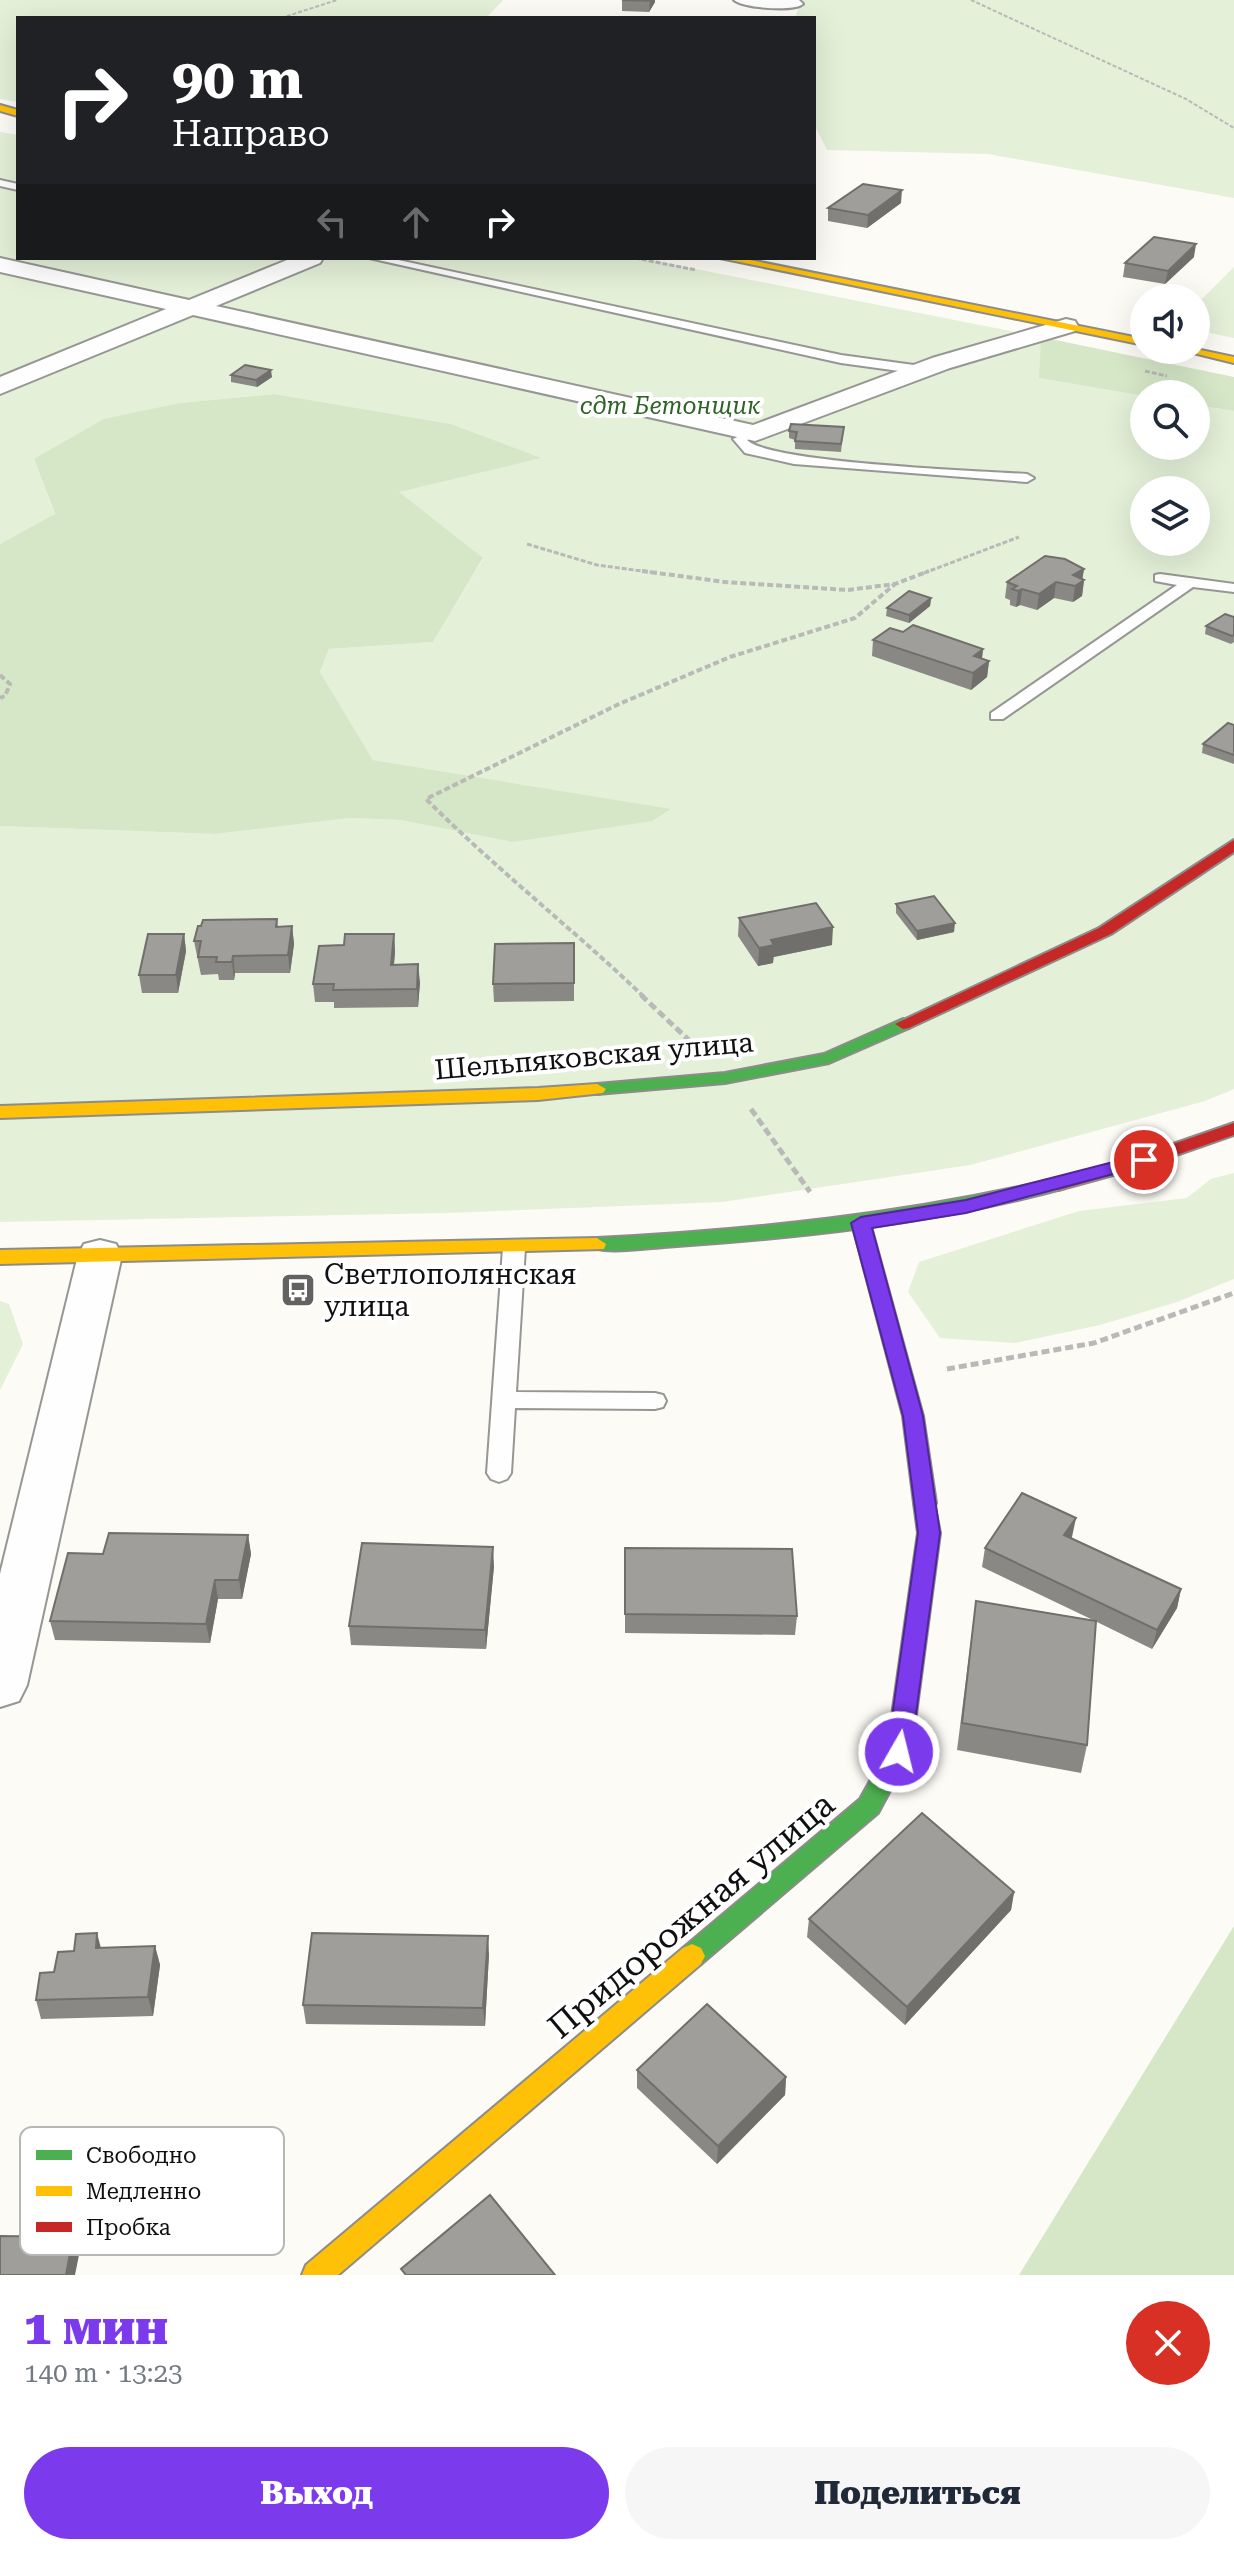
<!DOCTYPE html>
<html lang="ru">
<meta charset="utf-8">
<style>
:root{--surface:#fff;--page:#f6f6f7;--text:#1f2937;--muted:#747a83;--accent:#7c3aed}
body{margin:0;font-family:"Roboto Serif",serif;background:var(--page);color:var(--text);height:100vh;display:flex;flex-direction:column;font-size:30px;white-space:nowrap}
*{box-sizing:border-box;margin:0}
p{font-size:26px;color:var(--muted)}
.icon{flex:none;width:44px;height:44px;fill:none;stroke:currentColor;stroke-width:2;stroke-linecap:round;stroke-linejoin:round}
.map{position:relative;height:2275px;overflow:hidden}
.side{display:flex;flex-direction:column;background:var(--surface);flex:1}
.side>*{flex:none}
.guide{position:absolute;left:16px;top:16px;width:800px;height:244px;border-radius:0px;box-shadow:0 8px 32px #0002;background:#202124;color:#fff;overflow:hidden}
.controls{position:absolute;left:1130px;top:284px;display:grid;gap:16px}
.controls a{display:grid;place-items:center;width:80px;height:80px;border-radius:50%;background:var(--surface);box-shadow:0 8px 32px #0002;font-size:40px}
.pin{position:absolute;display:grid;place-items:center;width:68px;height:68px;color:#fff;margin:-34px;border:4px solid #fff;border-radius:50%;box-shadow:0 2px 8px #0007}
.me{position:absolute;width:88px;margin:-44px;rotate:8deg;stroke-linejoin:round;filter:drop-shadow(0 0 6px #0008)}
.turn{display:flex;align-items:center;gap:28px;height:168px;padding:0 24px;font-size:36px}
.turn .icon{width:104px;height:104px;stroke-width:2.5}
.turn b{display:block;font-size:56px;line-height:68px}
.lanes{display:flex;align-items:center;height:76px;padding:0 24px;background:#0003;justify-content:center;gap:40px;direction:ltr}
.lanes .off{opacity:.35}
.round{display:grid;place-items:center;flex:none;width:84px;height:84px;border-radius:42px;background:var(--page)}
.overview{display:flex;align-items:center;justify-content:space-between;height:136px;padding:0 24px}
h1{font-size:48px;font-weight:800;line-height:60px;color:var(--accent)}
.button{display:flex;gap:16px;margin-top:auto;padding:16px 24px}
.button a{flex:1;height:92px;border-radius:48px;background:var(--accent);color:#fff;font-size:32px;font-weight:800;line-height:92px;text-align:center}
.button a+a{background:var(--page);color:var(--text)}
.map>svg:first-child{display:block}
.green{fill:#e4f0d8;fill-rule:evenodd}
.forest{fill:#d5e7c7}
.lines{fill:none;stroke-linecap:round;stroke-linejoin:round}
.lane-casing{stroke:#969694;stroke-width:4}
.street-casing{stroke:#969694;stroke-width:4}
.fast-casing{stroke:#8d8c8a;stroke-width:4}
.slow-casing{stroke:#8d8c8a;stroke-width:4}
.jam-casing{stroke:#8d8c8a;stroke-width:4}
.path-far3{stroke:#b9b9b8;stroke-width:2;stroke-dasharray:4 2;stroke-linecap:butt}
.path-far2{stroke:#b9b9b8;stroke-width:3;stroke-dasharray:5 2;stroke-linecap:butt}
.path-far1{stroke:#b9b9b8;stroke-width:4;stroke-dasharray:6 3;stroke-linecap:butt}
.path{stroke:#b9b9b8;stroke-width:5;stroke-dasharray:8 4;stroke-linecap:butt}
.lane{fill:#fffefe;fill-rule:evenodd}
.street{fill:#fffefe;fill-rule:evenodd}
.fast{fill:#4caf50;fill-rule:evenodd}
.slow{fill:#ffc107;fill-rule:evenodd}
.jam{fill:#c62828;fill-rule:evenodd}
.wall{fill:#8a8885}
.shaded-wall{fill:#706f6c}
.building{fill:#a09e9b;stroke:#706f6c;stroke-width:2}
.route{fill:#7c3aed;stroke:#51269a;stroke-width:2}
.labels{text-anchor:middle;dominant-baseline:central;stroke-width:8;stroke-linejoin:round;paint-order:stroke}
.far-park-label{font-size:24px;font-style:italic;fill:#2d6325;stroke:#fff}
.street-label{font-size:28px;fill:#101010;stroke:#fff}
.poi-label{font-size:28px;fill:#101010;stroke:#fff;text-anchor:start}
.near-street-label{font-size:34px;fill:#101010;stroke:#fff}
.key{fill:#fff;stroke:#b7b7b7;stroke-width:2}
.key-label{font-size:22px;fill:#101010}
</style>
<div class="map">
<svg width="1234" height="2275" viewBox="0 0 1234 2275">
<rect width="100%" height="100%" fill="#fcfbf6"/>
<g class="green">
<polygon points="0,0 503,0 486,18 18,18 18,102 0,99"/>
<polygon points="801,0 1234,0 1234,198 988,154 827,150 814,124 814,18 795,18"/>
<path d="M0,132L18,135V258H640L1041,337L1040,378L1144,396V446H1196V405L1234,411V1089L1205,1101L970,1165L722,1202L446,1213L0,1222V826L215,834L350,818L400,820L512,842L669,809L373,760L320,672L329,649L433,642L483,559L398,492L539,458L451,424L275,394L180,403L34,459L55,515L0,544ZM1144,490H1196V542H1144Z"/>
<polygon points="1234,267 1234,338 1196,330 1196,305"/>
<polygon points="1234,1173 1234,1279 1177,1302 1100,1325 1015,1343 940,1338 908,1292 919,1262 1079,1211 1187,1198 1211,1179"/>
<polygon points="0,1301 9,1304 23,1344 0,1390"/>
</g>
<g class="forest">
<polygon points="1041,337 1234,377 1234,411 1196,405 1196,394 1144,396 1039,378"/>
<polygon points="275,394 451,424 541,458 399,492 483,558 433,642 329,649 320,672 373,760 671,809 652,821 512,842 400,820 350,818 215,834 0,826 0,544 55,514 34,459 104,419 180,403"/>
<polygon points="1234,1926 1234,2275 1019,2275"/>
</g>
<g class="lines">
<g class="lane-casing">
<g id="lane">
<polygon points="0,180 18,184 18,190 0,186"/>
<polygon points="369,258 389,258 841,355 921,366 927,370 921,374 841,363"/>
<path d="M755,429L761,433L747,440C770,463 982,471 1027,474L1034,478L1027,482L794,464L745,453L733,439Z"/>
<polygon points="1160,574 1234,584 1234,592 1193,587 1003,719 991,719 991,713 1177,585 1155,581 1155,575"/>
<polygon points="514,1241 521,1243 525,1248 516,1392 655,1393 663,1395 666,1401 663,1407 655,1409 515,1408 511,1473 507,1479 499,1482 491,1479 487,1473 503,1248 507,1243"/>
</g>
</g>
<g class="street-casing">
<g id="street">
<path d="M734,0H799L803,4C794,12 743,8 734,0Z"/>
<polygon points="0,258 189,300 292,258 323,258 320,263 216,306 753,425 932,358 1066,319 1075,321 1078,326 1075,331 950,368 755,441 193,315 0,394 0,377 166,309 0,272"/>
<polygon points="100,1240 116,1244 122,1255 27,1685 19,1701 0,1707 0,1574 78,1255 84,1244"/>
</g>
</g>
<g class="fast-casing">
<g id="fast">
<polygon points="903,1019 911,1024 909,1028 829,1063 725,1083 597,1094 588,1089 597,1084 725,1073 824,1054"/>
<path d="M1058,1178L1065,1180L1067,1184L1065,1188C934,1224 799,1238 664,1247C648,1248 596,1256 588,1244L597,1238C753,1230 906,1214 1058,1178Z"/>
<polygon points="925,1495 933,1497 940,1533 911,1752 907,1759 878,1813 701,1964 692,1968 683,1964 679,1956 683,1948 860,1799 887,1751 918,1533 914,1503 917,1497"/>
</g>
</g>
<g class="slow-casing">
<g id="slow">
<polygon points="0,105 18,110 18,116 0,111"/>
<polygon points="720,258 740,258 1144,339 1144,345"/>
<polygon points="1196,349 1234,357 1234,363 1181,350"/>
<polygon points="597,1084 606,1089 603,1093 538,1100 0,1118 0,1106 538,1088"/>
<polygon points="861,1217 870,1223 923,1416 936,1503 933,1509 925,1511 917,1509 914,1503 903,1416 852,1223"/>
<polygon points="597,1238 606,1244 604,1249 0,1264 0,1250"/>
<polygon points="692,1944 701,1948 705,1956 701,1964 338,2275 302,2275 306,2265 683,1948"/>
</g>
</g>
<g class="jam-casing">
<g id="jam">
<polygon points="1234,840 1234,852 1111,934 909,1028 903,1029 895,1024 1099,928"/>
<polygon points="1234,1123 1234,1135 1139,1168 1058,1190 1049,1184 1051,1180 1127,1160"/>
</g>
</g>
<g class="path-far3">
<polyline points="971,0 1186,99 1234,128"/>
<polyline points="281,18 337,0"/>
</g>
<g class="path-far2">
<polyline points="635,258 696,270"/>
<polyline points="1145,371 1167,376"/>
<polyline points="527,544 597,565 657,573"/>
<polyline points="924,573 1019,537"/>
</g>
<g class="path-far1">
<polyline points="642,571 725,582 848,590 895,584 929,571"/>
<polyline points="0,675 10,684 5,696 0,698"/>
<path d="M644,997C573,929 496,869 426,799L619,704L730,657L855,618L895,584"/>
</g>
<g class="path">
<polyline points="641,995 694,1045"/>
<polyline points="751,1109 810,1192"/>
<polyline points="947,1369 1094,1343 1234,1293"/>
</g>
<use href="#lane" class="lane"/>
<use href="#street" class="street"/>
<use href="#fast" class="fast"/>
<use href="#slow" class="slow"/>
<use href="#jam" class="jam"/>
</g>
<g class="wall">
<polygon points="622,0 655,2 649,12 622,11"/>
<polygon points="901,203 867,228 828,221 828,208"/>
<polygon points="1194,257 1165,284 1123,277 1125,263"/>
<polygon points="231,375 272,377 257,387 231,382"/>
<polygon points="789,431 843,434 841,452 795,449 795,440 789,438"/>
<polygon points="1084,569 1082,579 1084,580 1082,596 1073,602 1054,598 1037,610 1020,605 1016,607 1010,605 1010,600 1005,598 1007,582"/>
<polygon points="931,598 930,606 909,623 886,616 887,608"/>
<polygon points="1234,617 1234,642 1231,644 1205,634 1206,626"/>
<polygon points="903,632 983,649 982,659 989,661 987,677 971,690 872,656 873,640"/>
<polygon points="1234,725 1234,764 1202,753 1203,744"/>
<polygon points="896,904 954,932 917,940 896,913"/>
<polygon points="739,918 832,945 774,957 773,963 758,966 738,936"/>
<polygon points="277,919 278,927 292,926 294,944 290,973 235,973 234,980 219,980 218,974 201,975 194,941"/>
<polygon points="184,934 186,951 178,993 142,993 139,975"/>
<polygon points="394,934 395,952 394,965 420,982 418,1007 334,1008 334,1002 315,1002 313,984 344,945"/>
<polygon points="574,943 574,1001 494,1002 493,984"/>
<polygon points="248,1535 251,1554 242,1599 218,1599 210,1643 55,1640 50,1621 103,1554"/>
<polygon points="1072,1537 1071,1538 1181,1589 1177,1608 1152,1649 1095,1621 1087,1745 1081,1773 957,1750 976,1601 1093,1620 982,1567 985,1548"/>
<polygon points="625,1548 797,1616 795,1635 625,1633"/>
<polygon points="494,1566 486,1649 351,1645 349,1626"/>
<polygon points="1014,1892 1011,1910 905,2025 807,1937 809,1919"/>
<polygon points="155,1946 160,1965 153,2016 41,2019 36,2000 54,1972 101,1948"/>
<polygon points="489,1954 485,2026 306,2024 303,2005"/>
<polygon points="637,2070 786,2077 785,2095 717,2164 637,2088"/>
</g>
<g class="shaded-wall">
<polygon points="650,0 655,0 655,2 649,12"/>
<polygon points="902,190 901,203 867,228 868,215"/>
<polygon points="1196,244 1194,257 1165,284 1168,271"/>
<polygon points="271,370 272,377 257,387 256,380"/>
<polygon points="1084,569 1082,581 1084,580 1082,596 1073,602 1075,586 1073,575"/>
<polygon points="1056,582 1054,598 1037,610 1039,594"/>
<polygon points="1022,589 1020,605 1016,607 1018,591"/>
<polygon points="931,598 930,606 909,623 909,615"/>
<polygon points="983,649 981,665 974,656"/>
<polygon points="989,661 987,677 971,690 973,673"/>
<polygon points="955,923 954,932 917,940 917,931"/>
<polygon points="292,926 294,944 290,973 288,955"/>
<polygon points="833,927 832,945 773,957 773,963 758,966 759,948 771,940"/>
<polygon points="184,934 186,951 178,993 176,975"/>
<polygon points="394,934 395,952 392,983 391,965"/>
<polygon points="233,956 235,973 234,980 232,962"/>
<polygon points="418,964 420,982 418,1007 417,989"/>
<polygon points="1076,1518 1072,1537 1061,1554 1064,1535"/>
<polygon points="248,1535 251,1554 242,1599 239,1580"/>
<polygon points="493,1547 494,1566 486,1649 485,1630"/>
<polygon points="215,1580 218,1599 210,1643 206,1624"/>
<polygon points="1181,1589 1177,1608 1152,1649 1157,1630"/>
<polygon points="1014,1892 1011,1910 905,2025 907,2007"/>
<polygon points="97,1933 102,1952 96,1948"/>
<polygon points="488,1936 489,1954 485,2026 483,2008"/>
<polygon points="155,1946 160,1965 153,2016 148,1997"/>
<polygon points="786,2077 785,2095 717,2164 718,2146"/>
<polygon points="73,2237 79,2255 75,2275 66,2275"/>
</g>
<g class="building">
<polygon points="622,0 650,0 649,1"/>
<polygon points="863,184 902,190 868,215 828,208"/>
<polygon points="1154,237 1196,244 1168,271 1125,263"/>
<polygon points="245,365 271,370 256,380 231,375"/>
<polygon points="791,424 844,427 841,444 795,441 797,432 789,431"/>
<polygon points="1045,556 1065,559 1084,569 1073,575 1084,580 1075,586 1056,582 1039,594 1022,589 1018,591 1012,589 1017,586 1007,582"/>
<polygon points="909,591 931,598 909,615 887,608"/>
<polygon points="1225,614 1234,617 1234,635 1232,636 1206,626"/>
<polygon points="913,625 983,649 974,656 989,661 973,673 873,640 890,628 903,632"/>
<polygon points="1228,723 1234,725 1234,755 1203,744"/>
<polygon points="934,896 955,923 917,931 896,904"/>
<polygon points="816,903 833,927 771,940 774,945 759,948 739,918"/>
<polygon points="277,919 276,927 292,926 288,955 233,956 232,962 216,962 217,957 198,957 201,941 194,941 198,926 201,926 203,920"/>
<polygon points="148,934 184,934 176,975 139,975"/>
<polygon points="345,934 394,934 391,965 418,964 417,989 333,990 334,984 313,984 319,946 344,945"/>
<polygon points="574,943 574,983 493,984 495,944"/>
<polygon points="1022,1493 1076,1518 1064,1535 1181,1589 1157,1630 985,1548"/>
<polygon points="109,1533 248,1535 239,1580 215,1580 206,1624 50,1621 68,1553 103,1554"/>
<polygon points="362,1543 493,1547 485,1630 349,1626"/>
<polygon points="625,1548 792,1549 797,1616 625,1614"/>
<polygon points="976,1601 1096,1621 1087,1745 962,1723"/>
<polygon points="922,1813 1014,1892 907,2007 809,1919"/>
<polygon points="97,1933 96,1948 155,1946 148,1997 36,2000 40,1973 54,1972 58,1952 74,1951 76,1934"/>
<polygon points="312,1933 488,1936 483,2008 303,2005"/>
<polygon points="707,2004 786,2077 718,2146 637,2070"/>
<polygon points="490,2195 555,2275 406,2275 401,2269"/>
<polygon points="0,2236 73,2237 66,2275 0,2275"/>
</g>
<polygon class="route" points="1144,1154 1151,1156 1153,1160 1151,1164 966,1213 872,1228 923,1416 940,1533 911,1752 907,1759 899,1762 891,1759 887,1752 918,1533 903,1416 851,1223 861,1217 966,1200"/>
<defs>
<g id="bus-square" transform="scale(1.8)"><rect x="-9" y="-9" width="18" height="18" rx="4" fill="#636260" stroke="#fff"/><path d="M-5-6H5V4H4V6H2V4H-2V6H-4V4H-5ZM-3.5-4V0h7V-4ZM-3.5 1.2v1.5H-2V1.2ZM2 1.2v1.5H3.5V1.2Z" fill="#fff"/></g>
</defs>
<g fill-rule="evenodd">
<use href="#bus-square" x="298" y="1290"/>
</g>
<g class="labels">
<g class="far-park-label">
<text x="670" y="406">сдт Бетонщик</text>
</g>
<g class="street-label">
<text transform="translate(594 1056) rotate(-5)">Шельпяковская улица</text>
</g>
<g class="poi-label">
<text x="324" y="1274">Светлополянская<tspan x="324" dy="32">улица</tspan></text>
</g>
<g class="near-street-label">
<text transform="translate(691 1915) rotate(-40)">Придорожная улица</text>
</g>
</g>
<rect x="20" y="2127" width="264" height="128" rx="12" class="key"/>
<rect x="36" y="2150" width="36" height="10" fill="#4caf50"/>
<rect x="36" y="2186" width="36" height="10" fill="#ffc107"/>
<rect x="36" y="2222" width="36" height="10" fill="#c62828"/>
<g class="key-label">
<text x="86" y="2163">Свободно</text>
<text x="86" y="2199">Медленно</text>
<text x="86" y="2235">Пробка</text>
</g>
</svg>
<div class="controls">
<a><svg class="icon" aria-label="sound" viewBox="0 0 24 24"><path d="M4 9h4l5-4v14l-5-4H4zM17 9q2 3 0 6"/></svg></a>
<a><svg class="icon" aria-label="search" viewBox="0 0 24 24"><circle cx="10" cy="10" r="6"/><path d="M15 15l6 6"/></svg></a>
<a><svg class="icon" aria-label="layers" viewBox="0 0 24 24"><path d="M12 4l9 5-9 5-9-5zM3 14l9 5 9-5"/></svg></a>
</div>
<div class="pin" style="left:1144px;top:1160px;background:#d93025"><svg class="icon" aria-label="arrive" viewBox="0 0 24 24"><path d="M6 21V4h12l-3 4 3 4H6"/></svg></div>
<svg class="me" style="left:899px;top:1752px" viewBox="-20 -20 40 40"><circle r="17" fill="#7c3aed" stroke="#fff" stroke-width="3"/><path d="M0-11L8 9 0 5-8 9z" fill="#fff"/></svg>
<div class="guide">
<div class="turn"><svg class="icon" aria-label="right" viewBox="0 0 24 24"><path d="M7 20v-9h11M14 6l5 5-5 5"/></svg><div><b>90 m</b>Направо</div></div>
<div class="lanes"><svg class="icon off" aria-label="left" viewBox="0 0 24 24"><path d="M17 20v-9H6M10 6l-5 5 5 5"/></svg><svg class="icon off" aria-label="ahead" viewBox="0 0 24 24"><path d="M12 20V5M6 11l6-6 6 6"/></svg><svg class="icon" aria-label="right" viewBox="0 0 24 24"><path d="M7 20v-9h11M14 6l5 5-5 5"/></svg></div>
</div>
</div>
<section class="side">
<div class="overview"><div><h1>1 мин</h1><p>140 m · 13:23</p></div><a class="round" style="background:#d93025;color:#fff"><svg class="icon" aria-label="close" viewBox="0 0 24 24"><path d="M6 6l12 12M18 6L6 18"/></svg></a></div>
<div class="button"><a>Выход</a><a>Поделиться</a></div>
</section>
